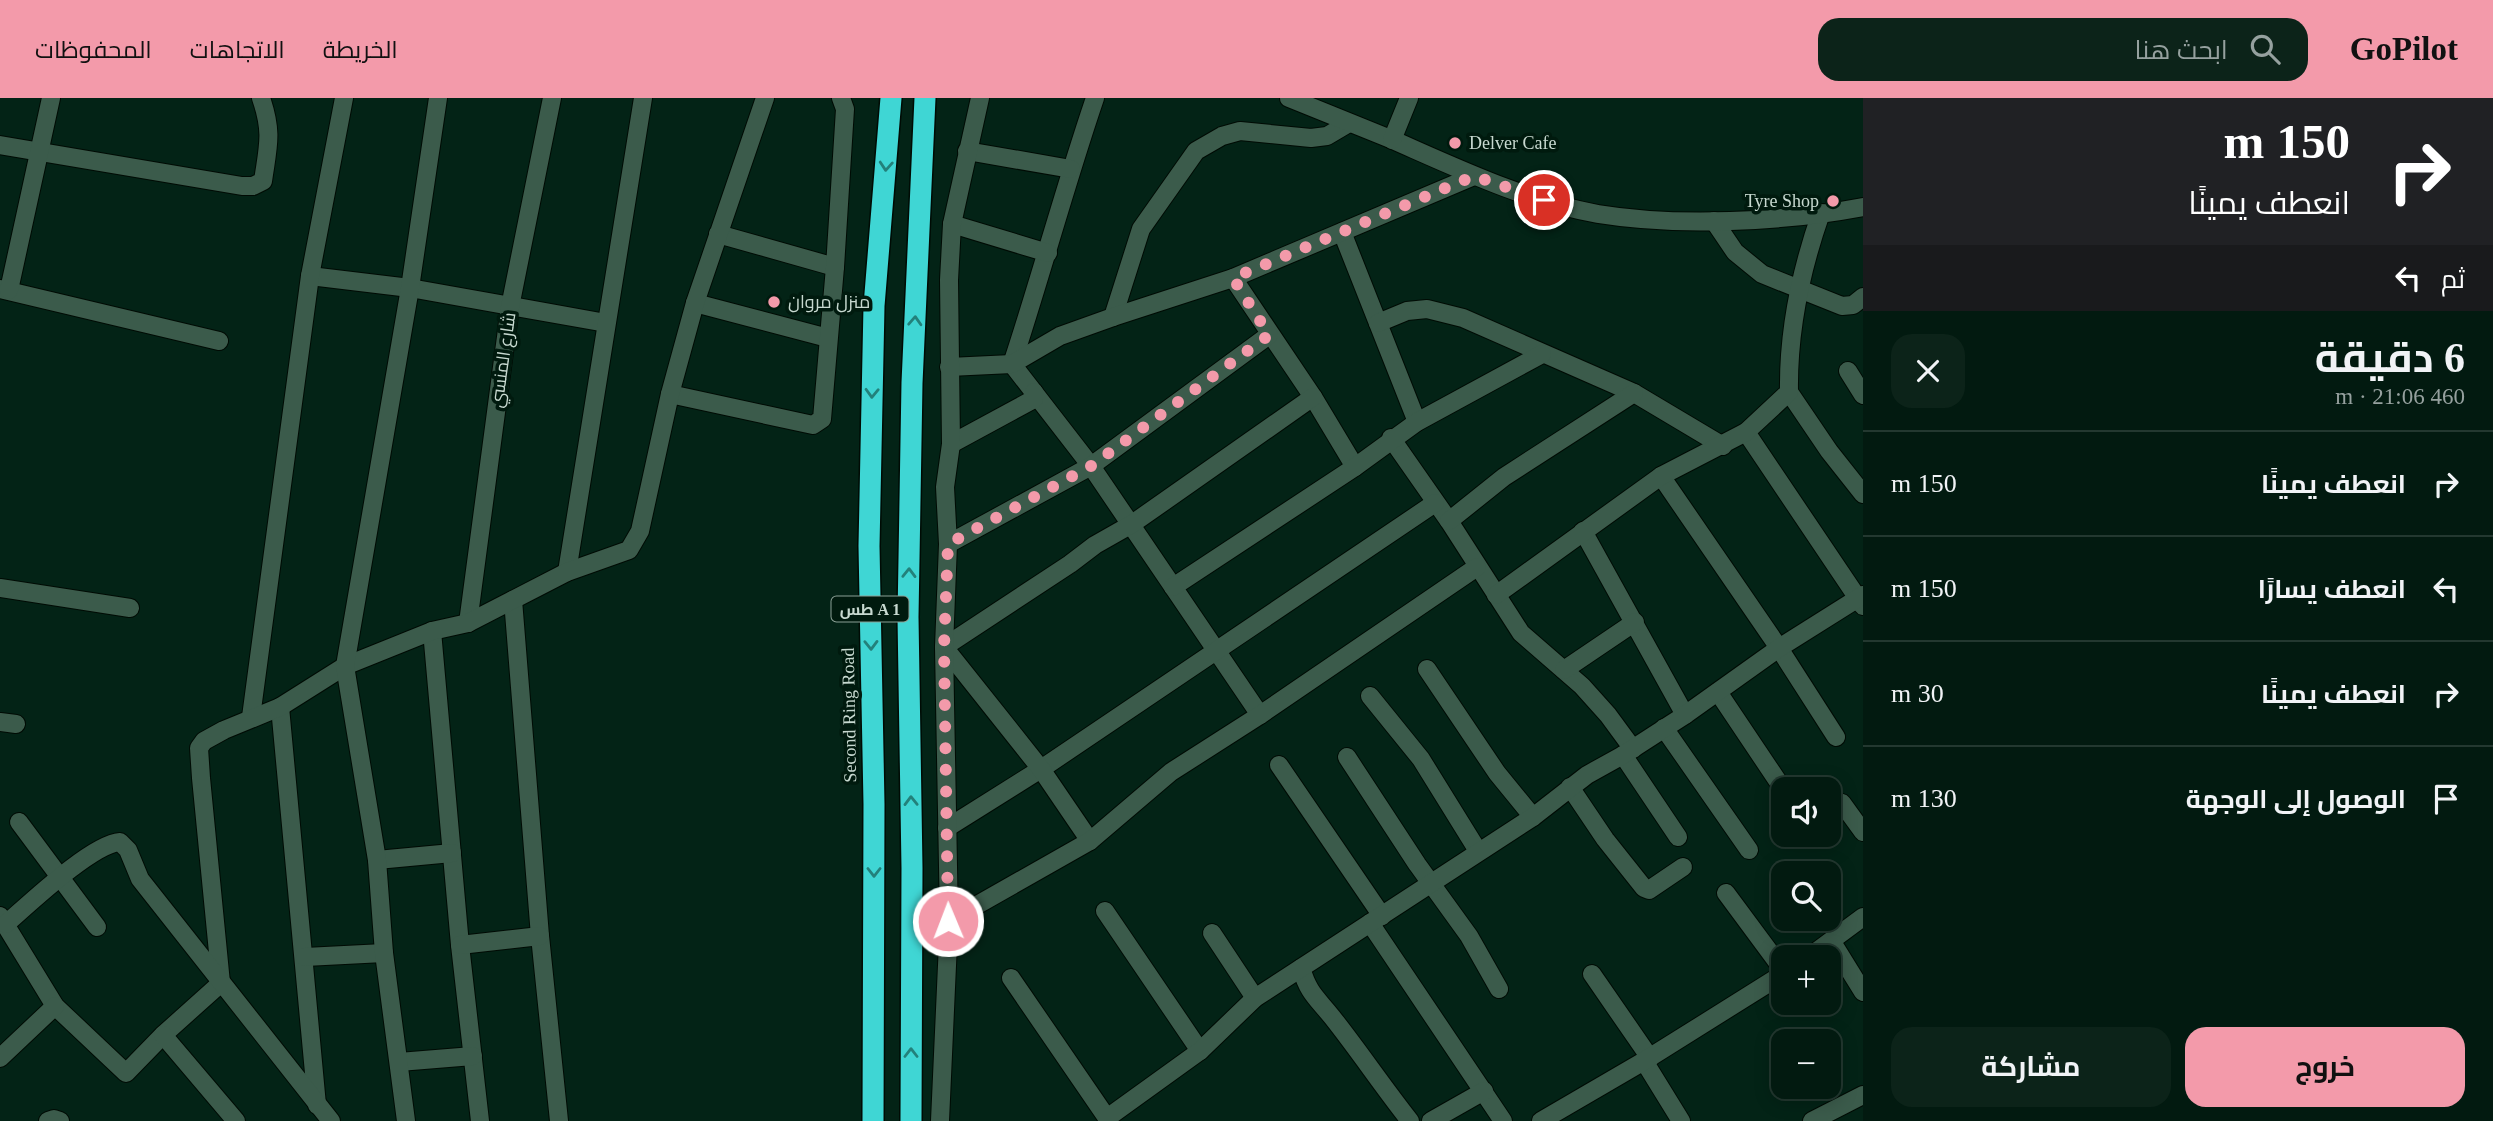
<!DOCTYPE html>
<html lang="ar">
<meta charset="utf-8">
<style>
:root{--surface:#021a10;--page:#0c2319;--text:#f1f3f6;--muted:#96a19f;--line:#233830;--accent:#f39aaa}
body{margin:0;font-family:"Times New Roman",Cairo,serif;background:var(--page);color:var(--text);direction:rtl;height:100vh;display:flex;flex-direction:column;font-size:26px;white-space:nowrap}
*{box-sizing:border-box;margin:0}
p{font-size:23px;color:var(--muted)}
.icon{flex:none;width:38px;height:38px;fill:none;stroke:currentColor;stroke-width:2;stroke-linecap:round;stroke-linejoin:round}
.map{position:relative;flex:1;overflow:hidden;direction:ltr}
.details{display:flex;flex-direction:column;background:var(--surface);width:630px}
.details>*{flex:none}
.guide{background:#202124;color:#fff;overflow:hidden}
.controls{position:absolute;left:1771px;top:679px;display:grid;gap:14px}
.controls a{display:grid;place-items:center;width:70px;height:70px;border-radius:14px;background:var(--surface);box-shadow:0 4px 18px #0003,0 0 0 2px var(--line);font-size:35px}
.pin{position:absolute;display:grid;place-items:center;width:60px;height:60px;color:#fff;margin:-30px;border:4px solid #fff;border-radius:50%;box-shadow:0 2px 7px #0007}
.me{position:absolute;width:77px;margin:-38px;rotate:359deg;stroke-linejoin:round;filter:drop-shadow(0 0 5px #0008)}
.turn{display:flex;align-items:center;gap:24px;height:147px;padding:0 28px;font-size:32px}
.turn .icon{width:91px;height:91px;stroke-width:2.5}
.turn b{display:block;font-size:49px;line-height:60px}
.then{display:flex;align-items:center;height:66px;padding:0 28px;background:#0003;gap:14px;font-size:26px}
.round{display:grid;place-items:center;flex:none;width:74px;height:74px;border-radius:21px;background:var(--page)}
.headline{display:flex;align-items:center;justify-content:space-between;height:119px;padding:0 28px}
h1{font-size:42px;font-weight:700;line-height:52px}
.button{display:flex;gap:14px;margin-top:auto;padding:14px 28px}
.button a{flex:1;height:80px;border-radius:21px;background:var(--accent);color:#111;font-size:28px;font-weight:700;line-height:80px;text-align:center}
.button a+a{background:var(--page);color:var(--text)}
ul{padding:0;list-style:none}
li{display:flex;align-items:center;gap:21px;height:105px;padding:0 28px;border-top:2px solid var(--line)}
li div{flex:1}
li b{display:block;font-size:26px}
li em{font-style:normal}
header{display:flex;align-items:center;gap:42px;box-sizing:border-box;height:98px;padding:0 35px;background:var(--accent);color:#111}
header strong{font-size:33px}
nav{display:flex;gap:38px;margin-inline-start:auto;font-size:24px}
.search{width:490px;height:63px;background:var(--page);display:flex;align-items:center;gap:18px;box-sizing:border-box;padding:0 24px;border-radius:21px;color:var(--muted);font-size:26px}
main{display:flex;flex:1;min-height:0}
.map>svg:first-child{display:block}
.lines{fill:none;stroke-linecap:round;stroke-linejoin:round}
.street-casing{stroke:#000b04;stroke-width:20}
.secondary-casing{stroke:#000b04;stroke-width:20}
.highway-casing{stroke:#000b04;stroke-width:24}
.street{stroke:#3b5b4b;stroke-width:18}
.secondary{stroke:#3b5b4b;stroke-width:18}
.highway{stroke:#3fd6d4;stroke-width:21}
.oneway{stroke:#23817b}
.route{stroke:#f39aaa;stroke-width:12;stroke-dasharray:0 21.6}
.poi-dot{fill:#f39aaa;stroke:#001a0e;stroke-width:2.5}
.labels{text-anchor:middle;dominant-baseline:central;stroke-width:7;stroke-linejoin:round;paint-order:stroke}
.shield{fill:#001a0e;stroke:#8ba096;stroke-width:2}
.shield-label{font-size:16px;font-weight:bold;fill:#c7d9d0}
.poi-label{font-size:18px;fill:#c7d9d0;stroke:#001a0e;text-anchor:start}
.street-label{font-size:18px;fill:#c7d9d0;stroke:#001a0e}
</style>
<header>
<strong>GoPilot</strong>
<div class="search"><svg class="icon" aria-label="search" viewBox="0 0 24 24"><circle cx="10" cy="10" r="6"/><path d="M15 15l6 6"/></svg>ابحث هنا</div>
<nav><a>الخريطة</a><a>الاتجاهات</a><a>المحفوظات</a></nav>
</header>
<main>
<section class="details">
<div class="guide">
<div class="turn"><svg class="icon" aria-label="right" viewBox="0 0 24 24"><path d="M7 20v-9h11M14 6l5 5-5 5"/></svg><div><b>150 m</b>انعطف يمينًا</div></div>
<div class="then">ثم<svg class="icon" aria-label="left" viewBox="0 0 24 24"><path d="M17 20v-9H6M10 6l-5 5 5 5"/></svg></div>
</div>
<div class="headline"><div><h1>6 دقيقة</h1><p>460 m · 21:06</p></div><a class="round"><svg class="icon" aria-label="close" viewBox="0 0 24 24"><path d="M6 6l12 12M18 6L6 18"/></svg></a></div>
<ul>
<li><svg class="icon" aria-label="right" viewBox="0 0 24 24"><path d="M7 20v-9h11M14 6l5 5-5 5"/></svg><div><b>انعطف يمينًا</b></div><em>150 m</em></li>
<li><svg class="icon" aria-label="left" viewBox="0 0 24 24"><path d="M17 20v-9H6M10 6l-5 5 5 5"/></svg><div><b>انعطف يسارًا</b></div><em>150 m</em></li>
<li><svg class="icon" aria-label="right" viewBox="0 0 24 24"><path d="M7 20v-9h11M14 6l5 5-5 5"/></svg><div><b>انعطف يمينًا</b></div><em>30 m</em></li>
<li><svg class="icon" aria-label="arrive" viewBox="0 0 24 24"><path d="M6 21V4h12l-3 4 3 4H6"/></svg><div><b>الوصول إلى الوجهة</b></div><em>130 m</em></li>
</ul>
<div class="button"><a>خروج</a><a>مشاركة</a></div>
</section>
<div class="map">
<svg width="1863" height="1023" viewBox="0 0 1863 1023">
<rect width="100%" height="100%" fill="#032316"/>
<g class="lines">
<g class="street-casing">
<g id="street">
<path d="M1095,0C1065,88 1041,178 1012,266L1091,368L1260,617"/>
<path d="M0,47L242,88H253L263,83C268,48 273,35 261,0"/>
<polyline points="967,53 1071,71"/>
<polyline points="1714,123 1735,154 1762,176 1842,208 1853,207 1863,199"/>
<polyline points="952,126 1048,155"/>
<polyline points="1342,134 1417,324"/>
<polyline points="718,136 835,169"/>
<polyline points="310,178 410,190 606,225"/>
<polyline points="1233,180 1313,299 1355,369"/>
<polyline points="0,191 219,243"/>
<polyline points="9,192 51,0"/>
<polyline points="695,205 828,240"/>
<polyline points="1113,219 1141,131 1196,53 1222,38 1240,33 1311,40 1327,38 1349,25"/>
<polyline points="1378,225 1407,213 1427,211 1463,220 1634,295 1723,348"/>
<polyline points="949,269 1012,266 1060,238 1113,219 1233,180 1474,78"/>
<polyline points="1848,273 1863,297"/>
<polyline points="1789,294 1829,353 1863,396"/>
<polyline points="670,296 813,327 822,321 835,169 845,11 841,0"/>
<polyline points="1746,334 1863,508"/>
<polyline points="1391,340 1449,423 1521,535 1582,588 1608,617 1633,651"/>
<polyline points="951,346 1034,301 1034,294"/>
<polyline points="1661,378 1779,550 1836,639"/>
<polyline points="1449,423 1504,379 1634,295"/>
<polyline points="1583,433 1685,617"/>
<polyline points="948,446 1091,368 1269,237"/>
<polyline points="567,474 643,0"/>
<polyline points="1173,489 1355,369 1417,324 1542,256"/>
<polyline points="0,490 130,510"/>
<path d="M1496,497L1661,378L1746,334L1789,294C1788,234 1801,172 1821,115"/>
<polyline points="513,502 540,838 559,1023"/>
<polyline points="468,525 510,209 552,0"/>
<polyline points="432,533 460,847 480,1023"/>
<polyline points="1427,571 1497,675 1533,719"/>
<polyline points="1564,572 1635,524"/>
<polyline points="1718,594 1783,691"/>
<polyline points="1370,598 1421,661 1478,753"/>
<polyline points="280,609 317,1007"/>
<polyline points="251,619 310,178 344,0"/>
<polyline points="0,624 16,626"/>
<polyline points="1664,630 1749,752"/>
<polyline points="1623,657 1678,739"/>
<polyline points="1347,659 1417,766 1469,838 1499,891"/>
<polyline points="1279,667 1382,818"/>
<polyline points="1570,689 1605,741 1644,790 1649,792 1683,769"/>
<polyline points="1842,705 1863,734"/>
<polyline points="19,724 97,829"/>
<polyline points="947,730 1041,671 1435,405"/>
<polyline points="1090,743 1041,671 944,549 1070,466 1095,447 1132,426 1313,299"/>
<polyline points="377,762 452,755"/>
<polyline points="1726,795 1783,872"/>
<polyline points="1105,813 1200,953"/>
<polyline points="0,818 55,908 126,975 163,937 221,885 201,680 199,650 204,643 224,632 280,609 345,568 432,533 468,525 567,474 629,452 640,433 670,296 695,205 765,0"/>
<polyline points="949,823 1090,743 1171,674 1260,617 1477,469"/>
<polyline points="1370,825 1503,1023"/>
<path d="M6,826C29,806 92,746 120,744L128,752L140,781L331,1023"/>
<polyline points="1212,835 1255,900"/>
<polyline points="1832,844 1863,894"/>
<polyline points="460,847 540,838"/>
<polyline points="305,859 384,855"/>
<polyline points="1809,859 1863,819"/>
<path d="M1301,870C1309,896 1316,899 1332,919C1359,953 1383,989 1410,1023"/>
<polyline points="1592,876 1650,960"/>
<polyline points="1011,880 1107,1020 1200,953 1255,900 1533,719 1587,677 1623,657 1685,617 1779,550 1863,497"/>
<polyline points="163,937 236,1023"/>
<polyline points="0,960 55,908"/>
<polyline points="1644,963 1681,1023"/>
<polyline points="399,964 473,958"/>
<polyline points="48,1023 54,1021 60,1023"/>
<polyline points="406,1023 384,855 377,762 345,568 410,190 438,0"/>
<polyline points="940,1023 949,823 944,549 948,446 945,389 951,346 949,182 952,126 980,0"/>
<polyline points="1431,1023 1484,993"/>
<polyline points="1541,1023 1644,963 1783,876"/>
<polyline points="1812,1023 1863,997"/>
</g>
</g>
<g class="secondary-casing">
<g id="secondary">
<path d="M1289,0C1324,14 1359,28 1393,42C1459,71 1526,103 1598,116C1677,129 1784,124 1863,109"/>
<polyline points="1392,42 1409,0"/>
</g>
</g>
<g class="highway-casing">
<g id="highway">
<polyline points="873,1023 874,706 869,448 874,208 891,0"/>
<polyline points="911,1023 912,770 908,519 912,285 925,0"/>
</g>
</g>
<use href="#street" class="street"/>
<use href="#secondary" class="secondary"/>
<use href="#highway" class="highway"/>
</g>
<defs><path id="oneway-chevron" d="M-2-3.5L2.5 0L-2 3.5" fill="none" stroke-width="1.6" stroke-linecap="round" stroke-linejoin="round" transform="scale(1.75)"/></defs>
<g class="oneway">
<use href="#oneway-chevron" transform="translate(886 68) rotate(94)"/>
<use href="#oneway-chevron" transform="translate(915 223) rotate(-87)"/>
<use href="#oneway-chevron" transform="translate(872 295) rotate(92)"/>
<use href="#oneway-chevron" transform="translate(909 475) rotate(-89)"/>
<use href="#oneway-chevron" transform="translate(871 547) rotate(89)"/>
<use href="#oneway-chevron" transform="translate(911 703) rotate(-91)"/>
<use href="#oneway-chevron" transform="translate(874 774) rotate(90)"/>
<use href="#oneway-chevron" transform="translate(911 955) rotate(-90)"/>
</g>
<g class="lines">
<polyline class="route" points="948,823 944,549 948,446 1091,368 1269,237 1233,180 1474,78 1544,102"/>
</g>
<g class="poi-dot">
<circle cx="1455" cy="45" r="7"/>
<circle cx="1833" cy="103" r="7"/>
<circle cx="774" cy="204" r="7"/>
</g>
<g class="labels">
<rect class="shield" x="831.5" y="498.5" width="77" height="25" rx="5"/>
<g class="shield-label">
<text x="870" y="511">طس A 1</text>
</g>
<g class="poi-label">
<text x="1469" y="45">Delver Cafe</text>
<text x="1819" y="103" text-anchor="end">Tyre Shop</text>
<text x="788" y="204">منزل مروان</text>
</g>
<g class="street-label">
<text transform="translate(503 262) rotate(-82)">شارع المنسي</text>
<text transform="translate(849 617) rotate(-91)">Second Ring Road</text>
</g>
</g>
</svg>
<div class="controls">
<a><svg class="icon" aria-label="sound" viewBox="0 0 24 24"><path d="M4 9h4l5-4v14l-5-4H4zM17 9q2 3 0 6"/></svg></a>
<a><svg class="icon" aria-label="search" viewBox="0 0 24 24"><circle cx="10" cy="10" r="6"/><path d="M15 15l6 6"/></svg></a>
<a>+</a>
<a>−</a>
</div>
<div class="pin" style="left:1544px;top:102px;background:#d93025"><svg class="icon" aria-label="arrive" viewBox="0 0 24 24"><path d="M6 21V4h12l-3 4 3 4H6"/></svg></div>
<svg class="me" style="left:948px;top:823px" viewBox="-20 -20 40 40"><circle r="17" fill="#f39aaa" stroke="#fff" stroke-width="3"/><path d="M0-11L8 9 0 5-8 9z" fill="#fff"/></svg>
</div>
</main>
